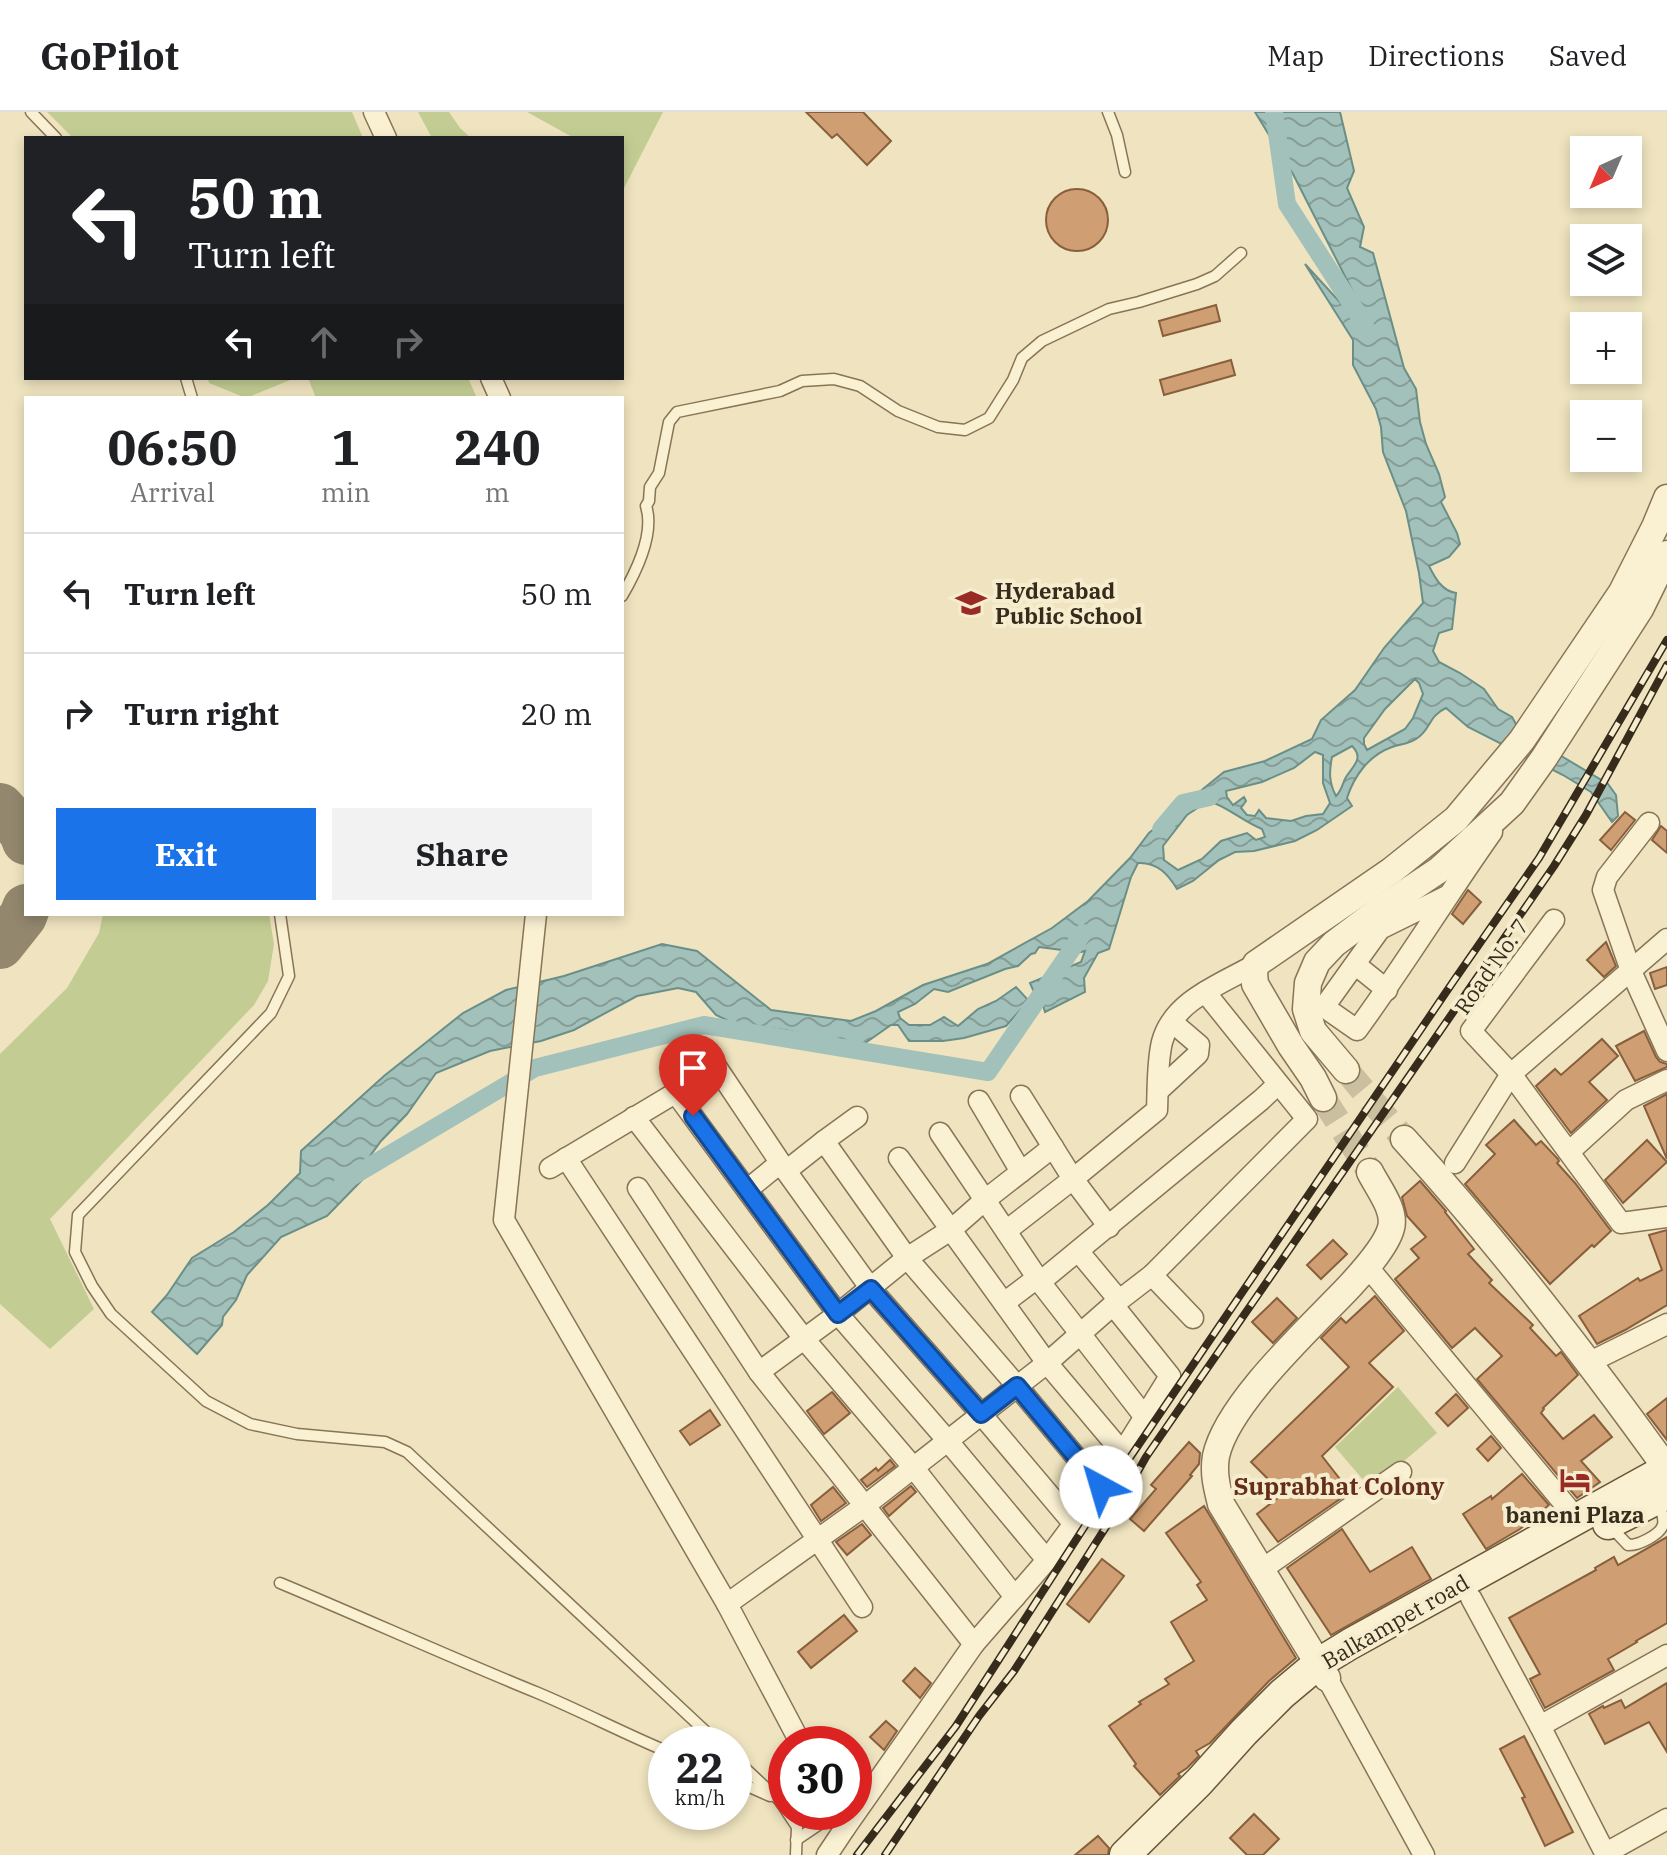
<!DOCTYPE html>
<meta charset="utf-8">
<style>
:root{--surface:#fff;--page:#f2f2f2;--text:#202124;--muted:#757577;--line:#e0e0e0;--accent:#1a73e8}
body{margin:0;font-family:"IBM Plex Serif",serif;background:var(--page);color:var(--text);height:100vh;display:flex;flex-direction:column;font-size:30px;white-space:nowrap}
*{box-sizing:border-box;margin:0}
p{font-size:26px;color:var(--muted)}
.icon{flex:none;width:44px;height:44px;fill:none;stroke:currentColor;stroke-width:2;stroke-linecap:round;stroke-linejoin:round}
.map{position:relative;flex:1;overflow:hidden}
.drawer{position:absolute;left:24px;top:284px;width:600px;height:520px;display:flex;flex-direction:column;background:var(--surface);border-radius:0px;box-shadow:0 4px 12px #0003}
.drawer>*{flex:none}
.top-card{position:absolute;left:24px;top:24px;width:600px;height:244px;border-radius:0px;box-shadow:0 4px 12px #0003;background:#202124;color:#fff;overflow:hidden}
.needle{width:52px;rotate:224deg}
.controls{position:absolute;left:1570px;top:24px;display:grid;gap:16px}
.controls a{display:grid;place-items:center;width:72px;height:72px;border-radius:0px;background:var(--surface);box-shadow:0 4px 12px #0003;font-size:40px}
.speed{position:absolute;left:648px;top:1614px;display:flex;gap:16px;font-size:40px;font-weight:700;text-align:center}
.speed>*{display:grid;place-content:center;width:104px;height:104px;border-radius:50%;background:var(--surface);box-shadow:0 4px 12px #0003;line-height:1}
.speed small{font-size:20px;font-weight:400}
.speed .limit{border:12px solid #d22;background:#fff;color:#111}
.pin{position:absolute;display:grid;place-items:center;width:68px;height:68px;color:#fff;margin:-82px -34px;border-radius:50% 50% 50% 0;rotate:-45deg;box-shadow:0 0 8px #0007}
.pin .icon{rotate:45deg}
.me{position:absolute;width:88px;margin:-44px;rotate:321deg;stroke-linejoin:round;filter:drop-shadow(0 0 6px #0008)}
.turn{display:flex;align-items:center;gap:28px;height:168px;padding:0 32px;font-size:36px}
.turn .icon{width:104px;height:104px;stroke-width:2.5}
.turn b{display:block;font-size:56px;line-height:68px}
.lanes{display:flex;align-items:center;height:76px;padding:0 32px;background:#0003;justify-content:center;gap:40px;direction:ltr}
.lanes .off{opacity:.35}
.eta{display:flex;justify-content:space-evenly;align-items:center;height:136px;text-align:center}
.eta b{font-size:48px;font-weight:700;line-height:56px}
.primary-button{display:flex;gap:16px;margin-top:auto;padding:16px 32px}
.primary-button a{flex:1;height:92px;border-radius:0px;background:var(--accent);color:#fff;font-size:32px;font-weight:700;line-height:92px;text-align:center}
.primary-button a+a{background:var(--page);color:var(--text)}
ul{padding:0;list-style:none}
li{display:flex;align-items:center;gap:24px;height:120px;padding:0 32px;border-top:2px solid var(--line)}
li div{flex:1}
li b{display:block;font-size:30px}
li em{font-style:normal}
header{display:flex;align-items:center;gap:48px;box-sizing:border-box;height:112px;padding:0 40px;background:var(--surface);border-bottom:2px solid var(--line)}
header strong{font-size:38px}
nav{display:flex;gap:44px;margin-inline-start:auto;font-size:28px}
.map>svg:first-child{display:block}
.green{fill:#c3cd93}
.water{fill:url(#water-waves);stroke:#698f88;stroke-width:2;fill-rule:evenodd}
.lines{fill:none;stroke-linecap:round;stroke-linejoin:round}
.canal{stroke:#a2c1ba;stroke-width:18}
.taxiway{stroke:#93886e;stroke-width:48}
.building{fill:#cf9f73;stroke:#885f3c;stroke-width:2}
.tertiary-tunnel{stroke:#cabf9e;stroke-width:26;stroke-dasharray:26 13;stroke-linecap:butt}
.service-casing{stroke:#887457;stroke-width:13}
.minor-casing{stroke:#887457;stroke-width:23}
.tertiary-casing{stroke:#887457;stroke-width:29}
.secondary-casing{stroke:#6a553a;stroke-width:33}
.service{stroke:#faf0d2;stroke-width:10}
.minor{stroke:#faf0d2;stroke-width:20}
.tertiary{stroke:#faf0d2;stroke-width:26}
.secondary{stroke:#faf0d2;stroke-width:30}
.rail-casing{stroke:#372b1c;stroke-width:8}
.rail{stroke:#f6edcf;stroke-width:5;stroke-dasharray:15;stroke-linecap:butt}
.route-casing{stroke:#114b97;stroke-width:20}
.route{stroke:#1a73e8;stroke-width:14}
.labels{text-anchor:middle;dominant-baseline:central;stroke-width:8;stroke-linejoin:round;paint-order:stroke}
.poi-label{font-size:22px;font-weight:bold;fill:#372b1c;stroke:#f6edcf;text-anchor:start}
.street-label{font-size:22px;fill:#372b1c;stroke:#f6edcf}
.neighbourhood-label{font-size:24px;font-weight:bold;fill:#652e1a;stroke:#f6edcf}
</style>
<header>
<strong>GoPilot</strong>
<nav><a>Map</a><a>Directions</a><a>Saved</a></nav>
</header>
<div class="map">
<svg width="1667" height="1743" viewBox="0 0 1667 1743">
<defs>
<pattern id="water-waves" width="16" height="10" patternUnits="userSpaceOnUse" patternTransform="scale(2)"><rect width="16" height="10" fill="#a2c1ba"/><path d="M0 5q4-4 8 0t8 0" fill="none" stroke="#859d96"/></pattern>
</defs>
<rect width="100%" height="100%" fill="#efe4bf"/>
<g class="green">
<polygon points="47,0 352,0 363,26 73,26"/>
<polygon points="418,0 449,0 460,16 471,26 432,26"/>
<polygon points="527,0 663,0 622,80 622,26 574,26"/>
<polygon points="208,266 295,266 246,286 209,271"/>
<polygon points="308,266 468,266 477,286 316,286"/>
<polygon points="103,802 269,802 274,832 268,869 254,893 50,1107 94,1197 50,1237 0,1192 0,942 67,876 99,821"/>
<polygon points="1398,1275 1437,1321 1371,1377 1335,1335"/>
</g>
<path class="water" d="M1255,0H1340L1354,59L1347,76L1364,115L1360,135L1373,141L1404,256L1416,277L1420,310L1426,332L1439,362L1445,385L1441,390L1457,421L1460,432L1449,445L1429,454C1435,466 1442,479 1456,481L1452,517L1439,521L1433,539L1439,550L1460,561L1484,577L1498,597L1512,605L1517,614L1558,642L1608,672L1616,683L1618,704L1612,710L1591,680L1563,663L1468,615L1446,596C1428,604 1431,618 1416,627C1409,632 1400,632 1392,635C1369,643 1354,664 1347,686L1352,694L1317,718L1295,729L1254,739L1235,740L1219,748L1193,769L1177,777C1168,762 1157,750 1138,751L1131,765L1109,837L1098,841L1084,866L1085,880L1045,900L1043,893H1036L1031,903L1021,897L1006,914L964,926L943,929H909L898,913H891L861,934L785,918L735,912L716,903L696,880L678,876L637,884L574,918L541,929L490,939L436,961L407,1002L381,1029L365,1051L364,1066L327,1104L281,1125L247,1163L236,1188L223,1205L222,1213L197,1242L152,1200L167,1183L192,1146L234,1120L268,1093L300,1061L301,1039L384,964L463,901L506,878L564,864L662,832L697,839L771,898L851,909L876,899L923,873L987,852L1052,816L1088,789L1130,746L1149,721L1224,660L1265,649L1312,627L1321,608L1355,578L1384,536L1423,491L1419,461L1406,399L1383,340L1381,315L1376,297L1353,253V228L1305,152L1347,198L1356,186L1293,62ZM1415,567L1419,571L1423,582L1413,606L1405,617L1367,638L1364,632V626L1385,597ZM1352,634C1364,646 1354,653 1346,665C1342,672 1342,678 1336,684C1329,671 1329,660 1332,645ZM1315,640L1323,643V671L1330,691L1323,702L1306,704L1291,709L1266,706L1259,698L1255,704L1247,703L1241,696L1246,689L1244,685L1233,693L1227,685L1226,679L1262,670L1294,656ZM1206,688C1227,694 1242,709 1262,717L1265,725L1256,728L1247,721L1221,729L1202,747L1178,758L1164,748L1163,734L1187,703L1199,695V691ZM1039,835L1062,838L1073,842L1085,839L1081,850L1030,871L1034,880L1028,888L1016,875L996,889L978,897L958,914L944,905L930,913H909L900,906L898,900L915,892L934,877L948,880L1005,857L1018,854L1031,842L1035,841Z"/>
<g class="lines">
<g class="canal">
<polyline points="1274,0 1287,92 1365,213"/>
<polyline points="1161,717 1183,691 1210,685"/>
<polyline points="343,1070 535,956 704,913 988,960 1083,821"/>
</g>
<g class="taxiway">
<polyline points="0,695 22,719 26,729"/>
<polyline points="0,833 23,804 26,796"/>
</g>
</g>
<g class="building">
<polygon points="806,0 863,0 891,29 867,53 837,22 832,26"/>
<circle cx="1077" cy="108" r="31"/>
<polygon points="1216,193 1220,209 1163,224 1159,209"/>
<polygon points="1231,248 1235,263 1164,283 1160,268"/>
<polygon points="1625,700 1635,708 1611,738 1600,728"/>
<polygon points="1661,714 1667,719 1667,741 1652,728"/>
<polygon points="1468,778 1481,790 1463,812 1452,802"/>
<polygon points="1606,830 1616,854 1604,865 1587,848"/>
<polygon points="1667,855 1667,873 1655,877 1650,861"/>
<polygon points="1644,919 1656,945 1660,950 1667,952 1667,955 1635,969 1616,934"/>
<polygon points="1602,927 1618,944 1589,970 1607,988 1571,1021 1536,974 1555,957 1561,963"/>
<polygon points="1667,982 1667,1047 1644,994"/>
<polygon points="1514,1008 1536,1033 1541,1029 1558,1047 1559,1049 1557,1051 1575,1071 1611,1119 1594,1135 1592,1133 1550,1172 1465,1072 1495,1042 1486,1033"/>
<polygon points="1647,1028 1667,1050 1623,1091 1605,1068"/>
<polygon points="1420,1069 1446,1099 1445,1100 1474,1137 1468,1142 1492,1168 1489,1171 1533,1213 1530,1216 1556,1244 1561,1240 1578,1263 1543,1296 1544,1297 1541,1301 1563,1327 1594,1303 1612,1325 1581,1349 1600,1370 1577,1386 1477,1267 1502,1244 1475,1216 1452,1236 1395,1167 1419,1146 1411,1137 1426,1125 1407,1104 1402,1085"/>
<polygon points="1667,1118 1667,1193 1625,1218 1597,1232 1579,1204 1638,1166 1640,1169 1662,1158 1649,1123"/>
<polygon points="1333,1128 1347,1142 1321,1167 1307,1153"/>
<polygon points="1375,1184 1404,1219 1369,1251 1393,1275 1322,1344 1350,1380 1278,1430 1257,1402 1283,1382 1251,1350 1349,1255 1321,1226 1341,1206 1346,1211"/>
<polygon points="1277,1186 1297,1206 1273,1231 1252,1210"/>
<polygon points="832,1280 850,1301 824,1322 807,1299"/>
<polygon points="1456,1282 1468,1296 1448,1314 1436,1301"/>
<polygon points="1667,1286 1667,1328 1647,1302"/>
<polygon points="710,1298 720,1313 690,1333 680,1319"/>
<polygon points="1491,1324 1501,1336 1488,1349 1477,1337"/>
<polygon points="1189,1330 1200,1341 1199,1352 1190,1363 1192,1364 1144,1419 1130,1407 1156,1377 1151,1373"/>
<polygon points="890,1348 895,1354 867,1375 861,1368 876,1356 878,1359"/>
<polygon points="1522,1362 1549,1393 1520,1417 1486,1437 1463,1402 1491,1384 1492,1387"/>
<polygon points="911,1374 916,1380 889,1404 883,1396"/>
<polygon points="833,1375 846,1391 821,1409 811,1393"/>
<polygon points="1204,1394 1296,1546 1269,1569 1210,1631 1196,1639 1199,1644 1187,1656 1178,1662 1180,1664 1160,1683 1134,1654 1136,1652 1109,1614 1141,1592 1139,1590 1169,1572 1165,1567 1194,1549 1171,1510 1207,1488 1197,1473 1201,1470 1166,1421"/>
<polygon points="862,1412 871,1423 847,1443 836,1430"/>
<polygon points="1342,1417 1370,1460 1412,1435 1431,1467 1331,1523 1287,1456"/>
<polygon points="1667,1425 1667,1511 1636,1529 1637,1530 1608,1547 1614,1558 1545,1596 1530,1567 1540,1562 1509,1506 1596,1458 1595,1456 1614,1445 1618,1453"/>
<polygon points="1102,1447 1124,1464 1089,1510 1067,1492"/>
<polygon points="844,1503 857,1519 811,1556 798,1540"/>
<polygon points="915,1556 931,1571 920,1586 903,1569"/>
<polygon points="1667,1571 1667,1640 1649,1610 1605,1632 1589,1602 1603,1594 1604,1596 1621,1588 1625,1596"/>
<polygon points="886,1609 897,1619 884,1638 870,1625"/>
<polygon points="1524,1624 1573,1720 1545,1734 1522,1686 1525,1685 1500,1637"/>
<polygon points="1254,1702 1279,1727 1263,1743 1247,1743 1230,1726"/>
<polygon points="1098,1724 1109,1736 1108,1743 1075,1743"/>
</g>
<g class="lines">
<g class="tertiary-tunnel">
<polyline points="1346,958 1404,1027"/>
<polyline points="1323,986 1370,1060"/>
</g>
<g class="service-casing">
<g id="service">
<polyline points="31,0 56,26"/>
<polyline points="1108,0 1117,23 1125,60"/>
<polyline points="186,266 192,286"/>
<path d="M622,484C636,460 655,422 646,394L649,389L650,375L659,361L669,310L677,300L780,279L802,269L834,267L860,274L898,299L938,315L965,318L989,306L1013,268L1022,246L1042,229L1109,197L1139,190L1197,172L1215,164L1241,141"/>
<polyline points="280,802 289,864 271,901 78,1103 75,1140 92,1174 111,1202 206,1289 250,1312 297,1322 385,1330 407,1340 719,1632"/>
<path d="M1610,1414L1628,1433C1636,1433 1640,1431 1648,1427C1667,1417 1666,1410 1658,1389"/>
<path d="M280,1471C366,1507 452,1546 538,1581C581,1599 623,1621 666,1639"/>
<polyline points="734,1646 779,1688 786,1698"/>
<polyline points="734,1668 770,1684"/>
<polyline points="787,1700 797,1715 796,1743"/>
<polyline points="796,1728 836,1701"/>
</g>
</g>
<g class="minor-casing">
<g id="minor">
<polyline points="374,0 386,26"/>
<polyline points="491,266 500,286"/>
<polyline points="1649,711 1607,765 1603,778 1631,859 1667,939"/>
<path d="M1447,784L1380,817L1324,895L1357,918C1404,854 1446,785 1492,720"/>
<polyline points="536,802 504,1108 727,1492 801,1632"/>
<polyline points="1554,808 1471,919 1511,962 1621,1111 1667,1105"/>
<polyline points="1356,853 1387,878"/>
<polyline points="1158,979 1198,942 1199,933 1172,910"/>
<polyline points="675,980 838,1202 947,1328 1047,1448"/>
<path d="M1021,984L1073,1067L1157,998C1158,976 1157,951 1162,930C1173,888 1222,872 1256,852"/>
<polyline points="979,989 1021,1060"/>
<polyline points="634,1005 805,1228 913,1355 1015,1485"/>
<polyline points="940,1021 1040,1170 1144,1304"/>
<polyline points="824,1029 857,1005"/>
<polyline points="1569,1040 1626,988 1667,968"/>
<polyline points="566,1046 862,1495"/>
<polyline points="899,1046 1047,1251 1122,1340"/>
<polyline points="1455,1051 1511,962 1667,827"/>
<polyline points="550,1056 717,956 786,1059 871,1177 981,1302 1073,1411"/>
<polyline points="786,1059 824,1029 907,1146 1017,1274 1101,1375"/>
<polyline points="638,1076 759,1260 974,1532"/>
<polyline points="747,1078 780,1051"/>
<polyline points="1006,1119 1073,1067 1109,1115"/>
<polyline points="1367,1154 1577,1407"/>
<polyline points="1152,1163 1193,1206"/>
<polyline points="1040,1170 1261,988 1278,972"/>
<polyline points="1004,1191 1037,1166"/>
<polyline points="1590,1250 1667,1212"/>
<polyline points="759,1260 838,1202 907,1146 952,1117 985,1088 1053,1035"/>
<polyline points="1261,1458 1401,1360"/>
<polyline points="1471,1486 1540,1614 1606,1743"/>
<polyline points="727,1492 863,1395 1047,1251 1113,1193 1152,1163 1307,1007 1205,880"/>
<polyline points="1327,1566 1424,1743"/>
<polyline points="1540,1614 1667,1543"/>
<polyline points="845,1716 974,1532 1047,1448 1101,1375 1170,1264 1113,1193 1118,1187 1079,1140"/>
<polyline points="1606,1741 1667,1707"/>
<polyline points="827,1743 845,1716 836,1700"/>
</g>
</g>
<g class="tertiary-casing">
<g id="tertiary">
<polyline points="1346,958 1313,919 1306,897 1308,871 1317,850 1334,832 1382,796 1439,758 1512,691 1544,646 1640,497 1667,442"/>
<polyline points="1323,986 1313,966 1291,934 1255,872 1254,861 1256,852 1391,759 1456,707 1522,628 1622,480 1655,415 1667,386"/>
<path d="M1404,1027C1499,1131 1585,1243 1667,1357"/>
<path d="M1327,1566L1221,1392C1217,1376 1213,1361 1216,1344C1227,1292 1311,1215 1348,1176C1361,1162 1386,1135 1391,1116C1396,1098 1378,1076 1370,1060"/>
</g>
</g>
<g class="secondary-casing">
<g id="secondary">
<polyline points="1608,1412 1667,1382"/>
<polyline points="1125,1743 1199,1670 1244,1620 1282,1582 1319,1551 1350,1532 1667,1357"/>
</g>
</g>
<use href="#service" class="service"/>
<use href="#minor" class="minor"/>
<use href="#tertiary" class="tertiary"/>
<use href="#secondary" class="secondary"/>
<g class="rail-casing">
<g id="rail">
<polyline points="857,1743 956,1614 1112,1372 1455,867 1539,746 1667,528"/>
<polyline points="885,1743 979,1604 1014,1559 1111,1407 1146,1345 1554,754 1586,703 1667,553"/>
</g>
</g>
<use href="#rail" class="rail"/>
</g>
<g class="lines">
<g class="route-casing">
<polyline id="route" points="693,1004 838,1202 871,1177 981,1302 1017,1274 1101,1375"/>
</g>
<use href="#route" class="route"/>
</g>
<defs>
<g id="school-bare" transform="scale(2.4)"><path d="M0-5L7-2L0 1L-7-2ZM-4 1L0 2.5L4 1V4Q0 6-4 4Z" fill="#992b25" stroke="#f6edcf" stroke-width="2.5" paint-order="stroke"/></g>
<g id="hotel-bare" transform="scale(2.4)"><path d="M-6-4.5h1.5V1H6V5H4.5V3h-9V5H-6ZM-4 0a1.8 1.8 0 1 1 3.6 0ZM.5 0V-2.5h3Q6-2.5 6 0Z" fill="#992b25" stroke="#f6edcf" stroke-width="2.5" paint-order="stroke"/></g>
</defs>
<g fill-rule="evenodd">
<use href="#school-bare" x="971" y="491"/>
<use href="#hotel-bare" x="1575" y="1368"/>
</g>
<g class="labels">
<g class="poi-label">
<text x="995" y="478">Hyderabad<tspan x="995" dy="25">Public School</tspan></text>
<text x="1575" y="1402" text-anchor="middle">baneni Plaza</text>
</g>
<g class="street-label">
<text transform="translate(1491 854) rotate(-55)">Road No. 7</text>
<text transform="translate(1395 1509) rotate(-30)">Balkampet road</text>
</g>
<g class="neighbourhood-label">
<text x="1339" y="1374">Suprabhat Colony</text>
</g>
</g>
</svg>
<div class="controls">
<a><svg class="needle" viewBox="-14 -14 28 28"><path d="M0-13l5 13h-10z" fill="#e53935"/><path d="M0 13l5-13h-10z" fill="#757577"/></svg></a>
<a><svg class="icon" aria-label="layers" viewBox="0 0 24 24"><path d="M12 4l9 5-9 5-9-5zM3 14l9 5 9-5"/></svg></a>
<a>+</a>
<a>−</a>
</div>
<div class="speed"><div>22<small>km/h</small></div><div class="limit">30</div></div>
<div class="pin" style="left:693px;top:1004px;background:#d93025"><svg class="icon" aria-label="arrive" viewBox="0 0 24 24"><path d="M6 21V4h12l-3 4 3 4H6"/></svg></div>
<svg class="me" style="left:1101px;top:1375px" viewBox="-20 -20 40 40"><circle r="19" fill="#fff"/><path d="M0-13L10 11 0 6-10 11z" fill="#1a73e8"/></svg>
<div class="top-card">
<div class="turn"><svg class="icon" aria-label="left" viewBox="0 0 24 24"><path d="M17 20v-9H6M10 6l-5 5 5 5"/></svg><div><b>50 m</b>Turn left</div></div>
<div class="lanes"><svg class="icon" aria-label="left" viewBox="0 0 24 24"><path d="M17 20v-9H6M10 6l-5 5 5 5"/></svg><svg class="icon off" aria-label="ahead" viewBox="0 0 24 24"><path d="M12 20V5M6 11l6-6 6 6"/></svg><svg class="icon off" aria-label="right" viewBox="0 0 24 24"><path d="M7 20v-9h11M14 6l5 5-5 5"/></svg></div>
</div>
<section class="drawer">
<div class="eta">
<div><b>06:50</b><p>Arrival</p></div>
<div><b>1</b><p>min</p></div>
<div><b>240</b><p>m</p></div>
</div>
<ul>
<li><svg class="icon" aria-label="left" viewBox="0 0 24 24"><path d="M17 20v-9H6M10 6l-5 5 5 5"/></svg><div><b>Turn left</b></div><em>50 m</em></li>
<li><svg class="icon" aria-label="right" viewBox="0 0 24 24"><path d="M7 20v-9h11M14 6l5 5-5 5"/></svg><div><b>Turn right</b></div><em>20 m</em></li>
</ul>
<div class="primary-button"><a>Exit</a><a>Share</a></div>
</section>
</div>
